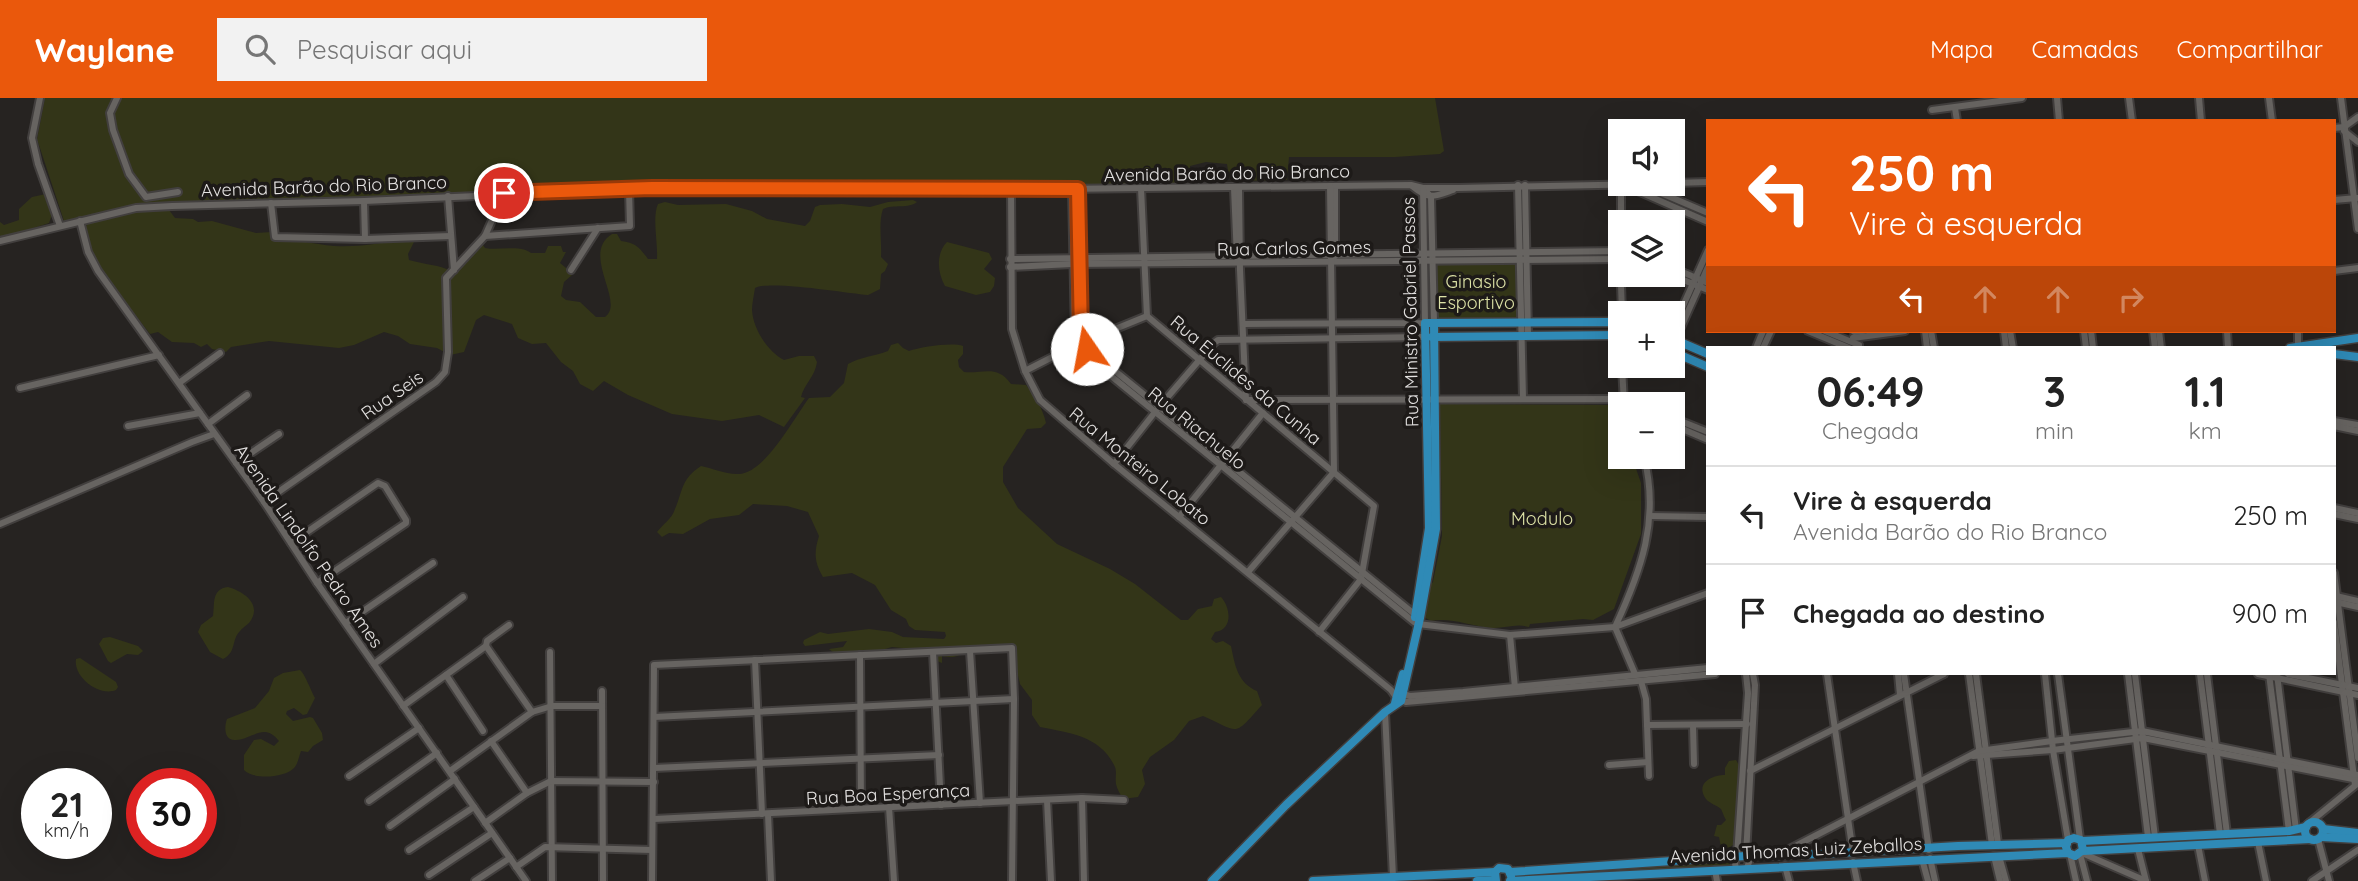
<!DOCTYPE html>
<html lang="pt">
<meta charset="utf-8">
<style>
:root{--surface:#fff;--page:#f2f2f2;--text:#222;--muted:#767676;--line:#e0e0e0;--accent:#ea580c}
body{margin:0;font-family:Quicksand,sans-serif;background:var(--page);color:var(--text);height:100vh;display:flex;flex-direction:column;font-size:26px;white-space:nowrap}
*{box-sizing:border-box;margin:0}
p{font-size:23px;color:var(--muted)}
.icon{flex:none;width:38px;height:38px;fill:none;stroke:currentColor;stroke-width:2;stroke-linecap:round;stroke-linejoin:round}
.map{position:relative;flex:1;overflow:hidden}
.side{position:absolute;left:1706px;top:248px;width:630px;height:329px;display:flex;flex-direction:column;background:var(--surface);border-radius:0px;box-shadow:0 7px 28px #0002}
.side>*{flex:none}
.banner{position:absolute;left:1706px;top:21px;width:630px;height:214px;border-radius:0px;box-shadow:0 7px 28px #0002;background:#ea580c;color:#fff;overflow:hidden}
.fabs{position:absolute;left:1608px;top:21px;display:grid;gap:14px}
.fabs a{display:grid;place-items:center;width:77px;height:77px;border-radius:0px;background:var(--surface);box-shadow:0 7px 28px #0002;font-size:35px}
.speed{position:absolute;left:21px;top:670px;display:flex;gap:14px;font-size:35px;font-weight:700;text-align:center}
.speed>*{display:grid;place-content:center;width:91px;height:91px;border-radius:50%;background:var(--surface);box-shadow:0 7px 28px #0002;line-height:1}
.speed small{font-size:18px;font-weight:400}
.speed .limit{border:10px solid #d22;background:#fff;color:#111}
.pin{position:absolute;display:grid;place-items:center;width:60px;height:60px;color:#fff;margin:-30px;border:4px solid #fff;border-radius:50%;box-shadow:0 2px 7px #0007}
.me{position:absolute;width:77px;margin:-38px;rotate:348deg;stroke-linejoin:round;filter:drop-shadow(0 0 5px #0008)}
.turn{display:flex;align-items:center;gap:24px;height:147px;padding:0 28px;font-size:32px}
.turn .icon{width:91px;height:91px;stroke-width:2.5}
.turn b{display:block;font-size:49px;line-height:60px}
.lanes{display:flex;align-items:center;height:66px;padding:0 28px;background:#0003;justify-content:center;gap:35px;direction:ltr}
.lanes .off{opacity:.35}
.eta{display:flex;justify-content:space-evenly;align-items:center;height:119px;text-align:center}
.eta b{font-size:42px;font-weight:700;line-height:49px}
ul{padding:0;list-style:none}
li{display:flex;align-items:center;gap:21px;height:98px;padding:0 28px;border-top:2px solid var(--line)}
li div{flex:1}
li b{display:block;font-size:26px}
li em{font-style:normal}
header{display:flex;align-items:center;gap:42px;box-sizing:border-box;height:98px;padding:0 35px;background:var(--accent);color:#fff}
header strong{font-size:33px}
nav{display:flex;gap:38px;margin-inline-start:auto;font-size:24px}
.search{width:490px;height:63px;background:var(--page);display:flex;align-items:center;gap:18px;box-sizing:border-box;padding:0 24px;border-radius:0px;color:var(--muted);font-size:26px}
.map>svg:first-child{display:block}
.green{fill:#333518}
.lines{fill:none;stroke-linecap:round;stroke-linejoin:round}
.minor-casing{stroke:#423f3e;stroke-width:10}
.major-casing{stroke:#423f3e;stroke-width:11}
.minor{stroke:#676461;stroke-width:6}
.major{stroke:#2f8ab6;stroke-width:8}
.route-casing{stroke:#983908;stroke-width:18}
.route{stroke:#ea580c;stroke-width:12}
.labels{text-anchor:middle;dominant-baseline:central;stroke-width:7;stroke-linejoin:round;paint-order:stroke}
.street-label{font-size:18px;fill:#e4e2e1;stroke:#1d1a18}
.park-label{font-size:18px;fill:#dde2a6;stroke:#1d1a18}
</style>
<header>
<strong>Waylane</strong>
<div class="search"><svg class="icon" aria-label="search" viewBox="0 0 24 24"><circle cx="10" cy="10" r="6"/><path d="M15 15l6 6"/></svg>Pesquisar aqui</div>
<nav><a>Mapa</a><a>Camadas</a><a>Compartilhar</a></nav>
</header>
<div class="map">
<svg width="2358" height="783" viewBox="0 0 2358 783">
<rect width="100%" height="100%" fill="#262321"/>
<g class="green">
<polygon points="45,0 1435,0 1444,53 1440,56 1395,59 1289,59 1287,82 1233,83 1229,79 1227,66 1206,64 1190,68 1191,84 1079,89 650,88 137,109 64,123 37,41"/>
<polygon points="46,96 53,114 49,125 0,141 0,124 4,127 19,122 19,111 32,99"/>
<path d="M913,102L917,104C909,111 893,106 883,111C878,125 882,143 881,159L888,166L885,173L881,176L880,191L868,197C846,195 769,182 755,190C754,197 752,205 752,212C753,231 768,254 784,262L799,258H814L817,264C815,279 804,286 801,299L805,300L784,329L759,317L722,323L672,316L628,297L604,283L593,293L580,286L573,273L561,264L546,245L532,246L518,240L512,226L484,217L476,222L464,254L450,257L437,250L410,246L398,238L384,234L354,247L339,250L269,243L231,249L226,254L212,251L207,246L201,249L194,245L172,244L158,234L150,236L95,165L84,133L87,126L129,114L169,112L175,120L193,121L198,124L212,123L256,135L272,134L274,141C295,141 313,146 334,148C361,150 388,143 416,140L408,156L409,162C425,167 439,166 453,174L481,144L485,150C499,153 520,146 531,155H545L548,148H561L563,154H566L560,165L571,174L572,177L564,184L561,198L566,202L580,204L596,219H605C626,204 580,156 612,136H617L621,143C636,145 639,149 648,161H657C658,145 652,119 658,106L665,104L678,107L726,106L752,113L767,121L805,128L810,123L815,109L820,107L842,106L870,109L888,104Z"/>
<path d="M947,144L989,155L992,161L984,171L995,180L994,188L990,194L976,197L945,188C937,174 936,155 947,144Z"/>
<polygon points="1516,163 1517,224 1436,222 1434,165"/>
<path d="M898,245L903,250L909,253C921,249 952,244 963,248V256L958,262L959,269L964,274C983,276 997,266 1011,286L1026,287C1035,298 1043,311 1046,325L1041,330L1027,331L1003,369V384L1018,410L1057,446L1110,471L1135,486L1181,522H1188L1198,511L1212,508L1214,501L1221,499C1231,510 1233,532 1215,534L1211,541L1216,545L1223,543L1231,548C1235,568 1238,585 1257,593L1262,607C1233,639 1241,635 1203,618L1189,623L1174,642L1150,659L1142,672L1145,686L1138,699L1123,701C1120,696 1117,691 1116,686C1115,679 1117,675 1115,669C1101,638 1070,635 1040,629L1032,617V602L1020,586L1011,547H996L986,555L968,550C959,560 953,560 942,558V565L937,563L933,549L913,551L892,549L878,553L834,555L829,551L843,549L847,543L805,548L803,545L804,542L820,534L828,536L869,531L892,534L903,539L944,541L946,538L945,534L915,532L909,528L906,521L891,512L875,487L852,475L823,479C814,464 814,454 819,438L808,414L787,408L753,406L739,417L710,421L683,436L669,435L662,439L657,434C663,426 672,421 675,411C683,392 681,381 701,368C712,370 727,377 739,376C765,375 794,320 809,300L830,299L844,285L848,266C860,259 875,258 888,253L891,247Z"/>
<path d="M1440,306L1615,307L1620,324V359H1632L1641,385V436L1614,511L1593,522L1583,521L1530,526L1529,529C1516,525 1504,531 1491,530C1471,528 1450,519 1431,523L1424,519L1428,489L1433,484L1442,438Z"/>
<path d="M228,489C245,494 263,507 249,525C246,528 242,530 240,533C231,542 237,554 223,561L210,554L198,534L201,527L213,518C215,506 211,491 228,489Z"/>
<polygon points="110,539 138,548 143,553 138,557 127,556 111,565 108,563 99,546 103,540"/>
<path d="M80,560L116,584L118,589L116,592C99,599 73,579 76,561Z"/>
<path d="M300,572C305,576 311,593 315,600L307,616L303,617L294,610L287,613L286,616L293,623L310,619L313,620L322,635L323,642L313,648L308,654L301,653C299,658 298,666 294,670C284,680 254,682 244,672V657L254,642L261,641L274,648L279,643C264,624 253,641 236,642C224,643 224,629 227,621L255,610L269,593L274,580L283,575Z"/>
<path d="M1736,662L1740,669L1738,678L1740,681L1737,739L1733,747L1725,752L1721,749L1719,739L1714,738L1717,727H1721L1726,722C1724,719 1723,715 1721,711C1717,707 1710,706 1706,701C1695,686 1711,677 1725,677V670L1729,663Z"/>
<polygon points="1732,764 1732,768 1562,776 1562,774 1580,772"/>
</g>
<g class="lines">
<g class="minor-casing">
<g id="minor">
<polyline points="40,0 32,40 38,66 60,128"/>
<polyline points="117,0 110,15 113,32 129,76 146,99 178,94"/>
<polyline points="2057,0 2059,23"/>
<polyline points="2129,0 2132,23"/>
<polyline points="2199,0 2201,23"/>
<polyline points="2269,0 2272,23"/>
<polyline points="2341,0 2358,131"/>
<polyline points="1955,10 1957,23"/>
<polyline points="1932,12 2022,0"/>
<polyline points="2334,30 2344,29 2358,19"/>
<polyline points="2344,33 2358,44"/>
<polyline points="1673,85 1708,84"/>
<polyline points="1621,86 1621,124"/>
<polyline points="1518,87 1523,300"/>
<polyline points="1525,87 1528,237"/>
<polyline points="1624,87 1708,124"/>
<polyline points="1642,87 1708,115"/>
<polyline points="1335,88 1335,158"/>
<path d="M1412,88C1429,102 1433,99 1453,92"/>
<polyline points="1141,90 1147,218 1374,408 1361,481 1319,534"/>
<polyline points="1234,90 1237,160"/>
<polyline points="1239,90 1240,172 1246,302 1623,301 1638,306"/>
<polyline points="1011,91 1012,231 1025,273 1040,302 1114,366 1391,592 1396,599 1406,604 1715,576"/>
<polyline points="1072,91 1075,238 1079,252 1414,524 1418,526 1510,537 1615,529 1708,495"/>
<polyline points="1078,91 1081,236 1088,251 1418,519"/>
<polyline points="1424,91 1431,99 1434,225"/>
<polyline points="448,98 454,172"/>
<polyline points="2334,102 2357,100"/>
<polyline points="364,103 365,141"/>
<polyline points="271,105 275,139 365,141 451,138"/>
<polyline points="80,123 88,154 98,173 264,404 317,485 526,783"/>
<polyline points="485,138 630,128 629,91"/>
<polyline points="0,143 136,110 172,108 364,103 652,90 979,92 1411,87 1423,90 1458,90 1648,86"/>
<polyline points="1620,158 1622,215"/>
<polyline points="1010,161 1620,153"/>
<polyline points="1010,169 1072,166 1620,161"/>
<polyline points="1673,170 1708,185"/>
<polyline points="571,172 598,130"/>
<polyline points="2334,173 2358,170"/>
<polyline points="1671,177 1708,192"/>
<polyline points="1243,226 1425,225 1423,90"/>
<polyline points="1673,230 1708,152"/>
<polyline points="1808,233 1849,250"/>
<polyline points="1825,233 1859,247"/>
<polyline points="1925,233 1927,250"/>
<polyline points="1931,233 1934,250"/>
<polyline points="2004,233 2006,250"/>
<polyline points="2010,233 2013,250"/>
<polyline points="2084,233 2086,250"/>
<polyline points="2091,233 2093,250"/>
<polyline points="2153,233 2155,250"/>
<polyline points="2159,233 2161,250"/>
<polyline points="2227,233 2228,250"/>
<polyline points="1854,234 1863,233"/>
<polyline points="1853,240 1905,233"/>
<polyline points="1673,247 1708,169"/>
<polyline points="1756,250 1763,233"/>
<polyline points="1763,250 1771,233"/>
<polyline points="2298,250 2298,233"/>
<polyline points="1622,268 1624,306"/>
<polyline points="1025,273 1076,247 1147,218"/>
<polyline points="179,285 220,255"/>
<polyline points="20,290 159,257"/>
<polyline points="1673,320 1708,334"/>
<polyline points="2334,323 2358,327"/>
<polyline points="208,326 247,297"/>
<polyline points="1673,327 1708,342"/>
<polyline points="128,328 200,315"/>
<polyline points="2334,328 2358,333"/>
<polyline points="236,365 279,336"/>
<polyline points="1114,366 1159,309 1214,245 1218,242 1425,239"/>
<polyline points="264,404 436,284 445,274 448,254 446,180 485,138 504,95"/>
<polyline points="2334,410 2358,415"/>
<polyline points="2334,416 2358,421"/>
<polyline points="1650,418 1708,419"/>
<polyline points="1179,419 1263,315"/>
<polyline points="0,426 192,344 214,336"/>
<polyline points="291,445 378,385 385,388 406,422 406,425 317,485"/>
<polyline points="1248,474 1334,374 1330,88"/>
<polyline points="2334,475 2358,660"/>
<polyline points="2336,498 2358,503"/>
<polyline points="2336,504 2358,509"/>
<polyline points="2334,524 2355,687"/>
<polyline points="346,525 433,465"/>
<polyline points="1510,537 1515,590"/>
<polyline points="486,548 532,614"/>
<polyline points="970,553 980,705"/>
<polyline points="550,554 552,783"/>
<polyline points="933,554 941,707"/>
<polyline points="860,557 861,710"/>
<polyline points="755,562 762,716"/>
<polyline points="374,566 463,499"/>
<path d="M1635,576L1615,529C1641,473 1660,421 1644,359"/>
<polyline points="1827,576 1853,755"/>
<polyline points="1898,576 1900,597"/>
<polyline points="1904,576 1929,752"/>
<polyline points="1969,576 1992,747"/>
<polyline points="1976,576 1998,746"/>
<polyline points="2045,576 2053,652 2068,742"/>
<polyline points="2058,576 2080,741"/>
<polyline points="2128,576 2148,739"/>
<polyline points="2135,576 2155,739"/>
<polyline points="2200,576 2220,736"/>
<polyline points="2207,576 2227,736"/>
<polyline points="2258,576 2358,597"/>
<polyline points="2269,576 2289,733"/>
<polyline points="2277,576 2296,732"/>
<polyline points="2288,576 2358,590"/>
<polyline points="446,577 483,633"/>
<polyline points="1641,583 1646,601 1649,678"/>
<polyline points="602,593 603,783"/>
<polyline points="1399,595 1410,598 1463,594 1708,570"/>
<polyline points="403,608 486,548 487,543 509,527"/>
<polyline points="1385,614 1393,779"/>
<polyline points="654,619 1014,601"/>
<polyline points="1647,627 1747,626"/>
<polyline points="1693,628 1694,666"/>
<polyline points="491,643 527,695"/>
<polyline points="1973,658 2053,652 2143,640 2358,682"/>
<polyline points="1609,667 1648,664"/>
<polyline points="654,670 939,657"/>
<polyline points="450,673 532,614 552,608 602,608"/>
<polyline points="1750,673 1944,576"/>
<polyline points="349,678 419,630"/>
<polyline points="1082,700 1084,783"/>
<polyline points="1047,702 1051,783"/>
<polyline points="369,703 437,655"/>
<polyline points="889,709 894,783"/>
<polyline points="768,716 771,783"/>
<polyline points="654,721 1014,703 1082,700 1124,702"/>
<polyline points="485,725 527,695 551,683 654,684"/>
<polyline points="2309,725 2357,686"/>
<polyline points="390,728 455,681"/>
<polyline points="2318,741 2329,783"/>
<polyline points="2258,744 2266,783"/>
<polyline points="2198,747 2205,783"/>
<polyline points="2138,751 2146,783"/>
<polyline points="409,752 474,709"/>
<polyline points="2082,755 2146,783"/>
<polyline points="2070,756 2076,783"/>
<polyline points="2080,756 2087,783"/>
<polyline points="1778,757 1979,653 2052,643 2142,633 2358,677"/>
<polyline points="1994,758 2000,783"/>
<polyline points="1999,758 2006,783"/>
<polyline points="1930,760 1935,783"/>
<polyline points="1922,761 1928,783"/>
<polyline points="1853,764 1857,783"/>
<polyline points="1785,768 1789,783"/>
<polyline points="516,769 545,749 652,752"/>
<polyline points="1747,770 1749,764 1746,758 1755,587 1753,576"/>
<polyline points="1736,771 1735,765 1737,758 1748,595 1746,576"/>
<polyline points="1715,772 1717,783"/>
<polyline points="429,777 492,735"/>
<polyline points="475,783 510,760"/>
<polyline points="652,783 654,567 1012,550 1014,601 1012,783"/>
<polyline points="2312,783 2358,752"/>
</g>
</g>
<g class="major-casing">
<g id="major">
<polyline points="1432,239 1620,237"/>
<polyline points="1673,241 1708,256"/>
<polyline points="2290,250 2358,240"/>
<polyline points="1673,254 1708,269"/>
<polyline points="2334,256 2358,259"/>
<polyline points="1415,519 1429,430 1425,225 1607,224 1620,226"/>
<polyline points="1395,605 1403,576"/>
<circle cx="2314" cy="733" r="9"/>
<polyline points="2323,731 2358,735"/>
<polyline points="2321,739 2358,741"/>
<polyline points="2082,743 2289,733 2306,729"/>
<polyline points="2083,753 2310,741"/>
<polyline points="1510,774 1746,758 1821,756 1958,748 2067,745"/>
<polyline points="1212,783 1286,707 1385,614 1401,603 1420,520 1436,431 1434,225"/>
<polyline points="1313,783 1495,774"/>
<polyline points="1477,783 1495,782"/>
<polyline points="1496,783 1495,774 1499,770 1508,771 1511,778"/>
<polyline points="1510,783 2068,755 2075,758 2083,752 2081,742 2074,740 2068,742 2066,749 2068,755"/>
</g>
</g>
<use href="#minor" class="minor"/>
<use href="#major" class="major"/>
</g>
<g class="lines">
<g class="route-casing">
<polyline id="route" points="504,95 652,90 1078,91 1081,236 1087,251"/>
</g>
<use href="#route" class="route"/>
</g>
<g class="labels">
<g class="street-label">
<text transform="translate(1227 75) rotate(-1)">Avenida Barão do Rio Branco</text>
<text transform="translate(324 88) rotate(-2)">Avenida Barão do Rio Branco</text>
<text transform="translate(1294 150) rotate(-1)">Rua Carlos Gomes</text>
<text transform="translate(1410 214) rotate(-91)">Rua Ministro Gabriel Passos</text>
<text transform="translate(1246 282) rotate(40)">Rua Euclides da Cunha</text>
<text transform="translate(392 297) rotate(-35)">Rua Seis</text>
<text transform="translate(1197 330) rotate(39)">Rua Riachuelo</text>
<text transform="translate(1140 368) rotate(39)">Rua Monteiro Lobato</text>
<text transform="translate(309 448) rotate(55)">Avenida Lindolfo Pedro Ames</text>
<text transform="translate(888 696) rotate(-3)">Rua Boa Esperança</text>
<text transform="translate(1796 752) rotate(-3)">Avenida Thomas Luiz Zeballos</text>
</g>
<g class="park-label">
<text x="1476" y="183">Ginasio<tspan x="1476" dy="21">Esportivo</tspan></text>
<text x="1542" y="420">Modulo</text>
</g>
</g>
</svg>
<div class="fabs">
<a><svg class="icon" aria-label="sound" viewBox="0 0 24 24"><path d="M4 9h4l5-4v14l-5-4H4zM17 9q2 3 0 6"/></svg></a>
<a><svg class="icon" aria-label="layers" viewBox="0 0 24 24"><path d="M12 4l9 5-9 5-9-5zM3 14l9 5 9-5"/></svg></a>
<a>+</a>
<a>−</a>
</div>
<div class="speed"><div>21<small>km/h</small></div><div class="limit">30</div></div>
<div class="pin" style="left:504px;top:95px;background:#d93025"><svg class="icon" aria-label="arrive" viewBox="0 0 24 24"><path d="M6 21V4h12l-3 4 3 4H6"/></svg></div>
<svg class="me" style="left:1087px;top:251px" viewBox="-20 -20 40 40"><circle r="19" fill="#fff"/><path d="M0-13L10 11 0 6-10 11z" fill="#ea580c"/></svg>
<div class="banner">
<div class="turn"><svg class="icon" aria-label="left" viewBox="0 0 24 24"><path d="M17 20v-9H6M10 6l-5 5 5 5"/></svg><div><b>250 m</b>Vire à esquerda</div></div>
<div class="lanes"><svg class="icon" aria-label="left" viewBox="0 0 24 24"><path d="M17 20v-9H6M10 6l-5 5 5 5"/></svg><svg class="icon off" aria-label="ahead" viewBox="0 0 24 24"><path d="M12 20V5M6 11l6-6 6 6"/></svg><svg class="icon off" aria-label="ahead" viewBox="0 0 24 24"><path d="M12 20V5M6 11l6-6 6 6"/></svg><svg class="icon off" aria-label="right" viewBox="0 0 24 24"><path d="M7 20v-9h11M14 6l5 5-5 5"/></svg></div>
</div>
<section class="side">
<div class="eta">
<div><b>06:49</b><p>Chegada</p></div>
<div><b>3</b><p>min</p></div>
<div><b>1.1</b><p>km</p></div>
</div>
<ul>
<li><svg class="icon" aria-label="left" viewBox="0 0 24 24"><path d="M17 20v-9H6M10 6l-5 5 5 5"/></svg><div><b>Vire à esquerda</b><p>Avenida Barão do Rio Branco</p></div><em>250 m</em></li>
<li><svg class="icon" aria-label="arrive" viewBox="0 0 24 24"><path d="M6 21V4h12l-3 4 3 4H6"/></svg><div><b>Chegada ao destino</b></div><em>900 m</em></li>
</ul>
</section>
</div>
